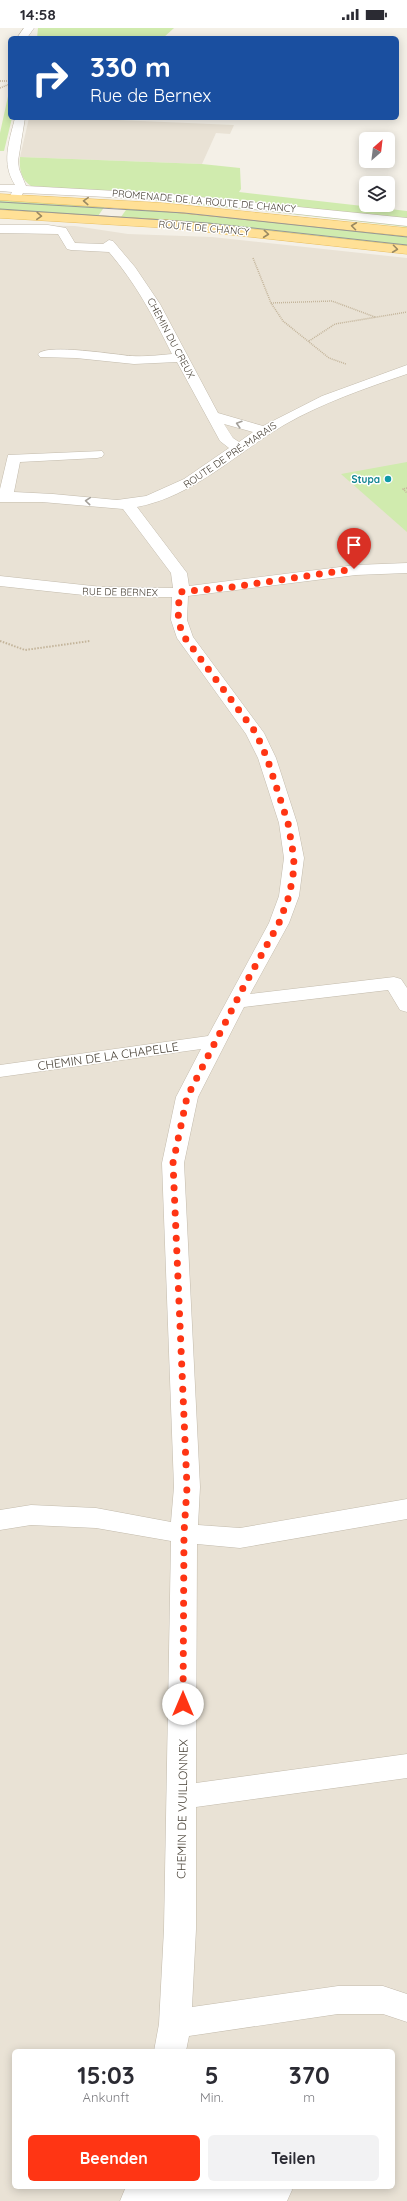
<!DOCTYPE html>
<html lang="de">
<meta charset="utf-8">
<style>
:root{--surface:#fff;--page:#f2f2f3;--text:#2b2b33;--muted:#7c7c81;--accent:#ff3514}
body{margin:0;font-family:Quicksand,sans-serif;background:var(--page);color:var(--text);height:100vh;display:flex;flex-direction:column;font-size:15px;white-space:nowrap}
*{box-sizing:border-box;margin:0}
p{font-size:13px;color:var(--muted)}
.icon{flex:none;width:22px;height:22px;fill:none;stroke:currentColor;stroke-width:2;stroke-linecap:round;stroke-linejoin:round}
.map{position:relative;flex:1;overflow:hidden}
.sheet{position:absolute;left:12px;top:2021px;width:383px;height:140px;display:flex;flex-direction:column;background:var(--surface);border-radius:6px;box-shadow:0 2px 10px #0003}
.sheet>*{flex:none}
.hud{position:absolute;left:8px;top:8px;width:391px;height:84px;border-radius:6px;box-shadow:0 2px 10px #0003;background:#1a4fa0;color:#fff;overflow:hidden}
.needle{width:26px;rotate:28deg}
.fabs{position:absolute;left:359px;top:104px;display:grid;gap:8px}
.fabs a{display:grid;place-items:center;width:36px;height:36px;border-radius:6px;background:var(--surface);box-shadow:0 2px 10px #0003;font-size:20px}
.pin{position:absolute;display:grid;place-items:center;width:34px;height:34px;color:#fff;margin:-41px -17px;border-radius:50% 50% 50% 0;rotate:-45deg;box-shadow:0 0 4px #0007}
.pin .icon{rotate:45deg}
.me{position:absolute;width:44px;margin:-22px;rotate:0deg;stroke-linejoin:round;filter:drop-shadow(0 0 3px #0008)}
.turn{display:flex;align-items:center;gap:14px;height:84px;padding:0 16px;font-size:18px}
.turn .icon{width:52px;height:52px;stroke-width:2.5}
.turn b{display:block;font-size:28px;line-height:34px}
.eta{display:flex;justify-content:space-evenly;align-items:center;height:68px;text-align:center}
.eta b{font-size:24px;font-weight:700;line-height:28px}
.action{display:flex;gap:8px;margin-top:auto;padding:8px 16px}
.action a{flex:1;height:46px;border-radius:6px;background:var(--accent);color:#fff;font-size:16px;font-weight:700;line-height:46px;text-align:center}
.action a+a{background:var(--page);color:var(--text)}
.status{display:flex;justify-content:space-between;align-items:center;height:28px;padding:0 20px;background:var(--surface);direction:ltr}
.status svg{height:11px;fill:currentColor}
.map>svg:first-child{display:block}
.residential{fill:#e9e2d5;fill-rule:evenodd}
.green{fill:#d0ebae}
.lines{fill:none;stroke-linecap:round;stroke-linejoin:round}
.minor-casing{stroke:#c3bbac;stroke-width:1}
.major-casing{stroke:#e9bf60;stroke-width:1}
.path-far1{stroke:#c3b49a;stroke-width:1.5;stroke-dasharray:1 1;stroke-linecap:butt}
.path{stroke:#c3b49a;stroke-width:2;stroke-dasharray:1.5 1.5;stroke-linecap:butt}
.minor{fill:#fff;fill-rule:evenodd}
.major{fill:#ffe096;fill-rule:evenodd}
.tram{stroke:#979797;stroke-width:1}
.oneway{stroke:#9a8961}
.oneway2{stroke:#a4a09a}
.route{stroke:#ff3514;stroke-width:7;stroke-dasharray:0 12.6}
.culture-dot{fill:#0f9aa8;stroke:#fff;stroke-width:1.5}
.labels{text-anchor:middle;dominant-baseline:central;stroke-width:3;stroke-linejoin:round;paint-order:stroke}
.far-street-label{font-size:10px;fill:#484136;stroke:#fff}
.far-culture-label{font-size:10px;font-weight:bold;fill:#0d838f;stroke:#fff;text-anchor:end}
.street-label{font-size:12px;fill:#484136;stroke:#fff}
</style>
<div class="status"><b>14:58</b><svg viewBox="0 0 49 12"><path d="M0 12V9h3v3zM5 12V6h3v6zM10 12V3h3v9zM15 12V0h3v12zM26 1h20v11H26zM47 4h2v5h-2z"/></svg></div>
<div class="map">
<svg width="407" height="2173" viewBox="0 0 407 2173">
<rect width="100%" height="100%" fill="#f4f0e7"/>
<g class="residential">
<polygon points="29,90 71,90 234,97 230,106 216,105 202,136 20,129"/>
<path d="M0,197L75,198L128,206L212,209L407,230V2173H0ZM14,2023H393V2159H14Z"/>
</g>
<g class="green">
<polygon points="38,0 174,0 163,10 37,10"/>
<polygon points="10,59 10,90 12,90 4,123 0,123 0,105"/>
<path d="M20,129L202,136L240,140L241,161L239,164L407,183V191L219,171L31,158C21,151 19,141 20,129Z"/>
<polygon points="158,171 407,197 407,199 264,183 156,173"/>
<polygon points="0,172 105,178 98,188 0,182"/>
<polygon points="128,179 407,208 407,219 236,199 121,189"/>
<polygon points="407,434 407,504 341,446"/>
</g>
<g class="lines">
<g class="minor-casing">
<g id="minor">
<polygon points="24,0 34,0 27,10 17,10"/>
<path d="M15,90H25L18,133L19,141L26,158L170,166L407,190V198L170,172L23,165L19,172H11L9,170L12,164L0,163V157H15C1,135 9,114 15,90Z"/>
<path d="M0,197H48L66,200L75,215L103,216L109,212L113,213L135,239L160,276L218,385L263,398L322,368L407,337V346C366,360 322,375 284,397C235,426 194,468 137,479L187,545L189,558L356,537L407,535V545L356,547L188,568L187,592L193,609L264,705L276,730L297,795L304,830L299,868L289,895L250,966L394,949L401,951L407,960V984L400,982L388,962L244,979L198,1069L184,1135L200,1459L198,1497L240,1500L407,1471V1491L240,1520L197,1516L196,1755L407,1726V1750L196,1779V1901L192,1979L338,1958H383L407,1966V1994L383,1986H338L189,2008L186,2023H154L159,1996L164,1901L171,1513L96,1500L31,1497L0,1502V1482L31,1477L96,1480L171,1494L174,1459L162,1135L176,1069L201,1021L0,1049V1037L208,1008L269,895L279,868L284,830L279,795L258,730L246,706L177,610L171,592L172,569H102L0,558V548L102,559L173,560L171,545L123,481L42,474H0V461L8,427L102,423L104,426L102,429L97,430L20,434L14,464L53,466L117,472L146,468L184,451L229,420L220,413L177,334L134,336L76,330L40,329L38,326C46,315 117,327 132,328C145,329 159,327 172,326C153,288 137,257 109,224L71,222L67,221L58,206L0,205ZM224,396L253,404L239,414L233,410Z"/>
<polygon points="129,2159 291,2159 292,2162 287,2173 120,2173 125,2161"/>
</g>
</g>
<g class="major-casing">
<g id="major">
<polygon points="0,166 162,175 407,200 407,208 162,183 0,172"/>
<polygon points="0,182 168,192 407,218 407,226 168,200 0,190"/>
</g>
</g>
<g class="path-far1">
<polyline points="0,53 10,53"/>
<polyline points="0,60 10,56"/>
<polyline points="253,230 271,275 283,293 329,330 346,336"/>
<polyline points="271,275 332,273 375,289"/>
<polyline points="309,313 335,296 407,284"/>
<polyline points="407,460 403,461 407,465"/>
</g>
<polyline class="path" points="0,613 25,622 90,613"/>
<use href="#minor" class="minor"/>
<use href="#major" class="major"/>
<g class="tram">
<polyline points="0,174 184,185 407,209"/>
<polyline points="0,181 208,195 407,217"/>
</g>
</g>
<defs><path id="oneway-chevron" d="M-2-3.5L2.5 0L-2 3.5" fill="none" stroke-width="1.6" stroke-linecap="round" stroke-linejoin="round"/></defs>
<g class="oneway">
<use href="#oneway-chevron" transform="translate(86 173) rotate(-177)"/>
<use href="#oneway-chevron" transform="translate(39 188) rotate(3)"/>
<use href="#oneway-chevron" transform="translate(354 198) rotate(-173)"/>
<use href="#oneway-chevron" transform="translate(266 206) rotate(6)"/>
<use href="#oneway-chevron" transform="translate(395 221) rotate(7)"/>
</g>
<g class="oneway2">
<use href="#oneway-chevron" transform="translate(239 396) rotate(-163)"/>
<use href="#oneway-chevron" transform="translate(88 473) rotate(-175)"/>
</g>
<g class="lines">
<path class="route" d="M183,1676L184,1505L187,1459L173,1135L187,1069L242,962L279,895L289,868L293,848L294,830L288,795L267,730L256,705L185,610C176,594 178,581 180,564L232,559L354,541"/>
</g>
<circle class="culture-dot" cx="388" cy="451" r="4"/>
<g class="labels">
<g class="far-street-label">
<text transform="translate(204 173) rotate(5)">PROMENADE DE LA ROUTE DE CHANCY</text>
<text transform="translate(204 200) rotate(5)">ROUTE DE CHANCY</text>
<text transform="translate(171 310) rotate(62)">CHEMIN DU CREUX</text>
<text transform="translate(230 427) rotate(-34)">ROUTE DE PRÉ-MARAIS</text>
<text transform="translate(120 564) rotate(1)">RUE DE BERNEX</text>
</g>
<g class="far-culture-label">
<text x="380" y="451">Stupa</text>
</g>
<g class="street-label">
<text transform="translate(108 1028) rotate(-8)">CHEMIN DE LA CHAPELLE</text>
<text transform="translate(182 1781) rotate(-89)">CHEMIN DE VUILLONNEX</text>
</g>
</g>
</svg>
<div class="fabs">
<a><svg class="needle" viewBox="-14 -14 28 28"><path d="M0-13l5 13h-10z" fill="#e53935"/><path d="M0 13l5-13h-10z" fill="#7c7c81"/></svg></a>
<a><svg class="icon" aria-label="layers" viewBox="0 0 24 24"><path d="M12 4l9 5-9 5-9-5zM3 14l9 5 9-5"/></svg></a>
</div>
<div class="pin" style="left:354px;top:541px;background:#d93025"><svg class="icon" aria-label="arrive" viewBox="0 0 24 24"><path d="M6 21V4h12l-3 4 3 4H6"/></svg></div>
<svg class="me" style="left:183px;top:1676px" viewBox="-20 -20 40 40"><circle r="19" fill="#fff"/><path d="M0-13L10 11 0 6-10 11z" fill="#ff3514"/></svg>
<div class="hud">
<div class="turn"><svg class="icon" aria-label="right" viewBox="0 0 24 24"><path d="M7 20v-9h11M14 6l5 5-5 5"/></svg><div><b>330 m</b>Rue de Bernex</div></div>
</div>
<section class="sheet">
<div class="eta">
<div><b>15:03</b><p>Ankunft</p></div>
<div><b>5</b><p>Min.</p></div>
<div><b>370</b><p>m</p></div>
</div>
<div class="action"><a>Beenden</a><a>Teilen</a></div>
</section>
</div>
